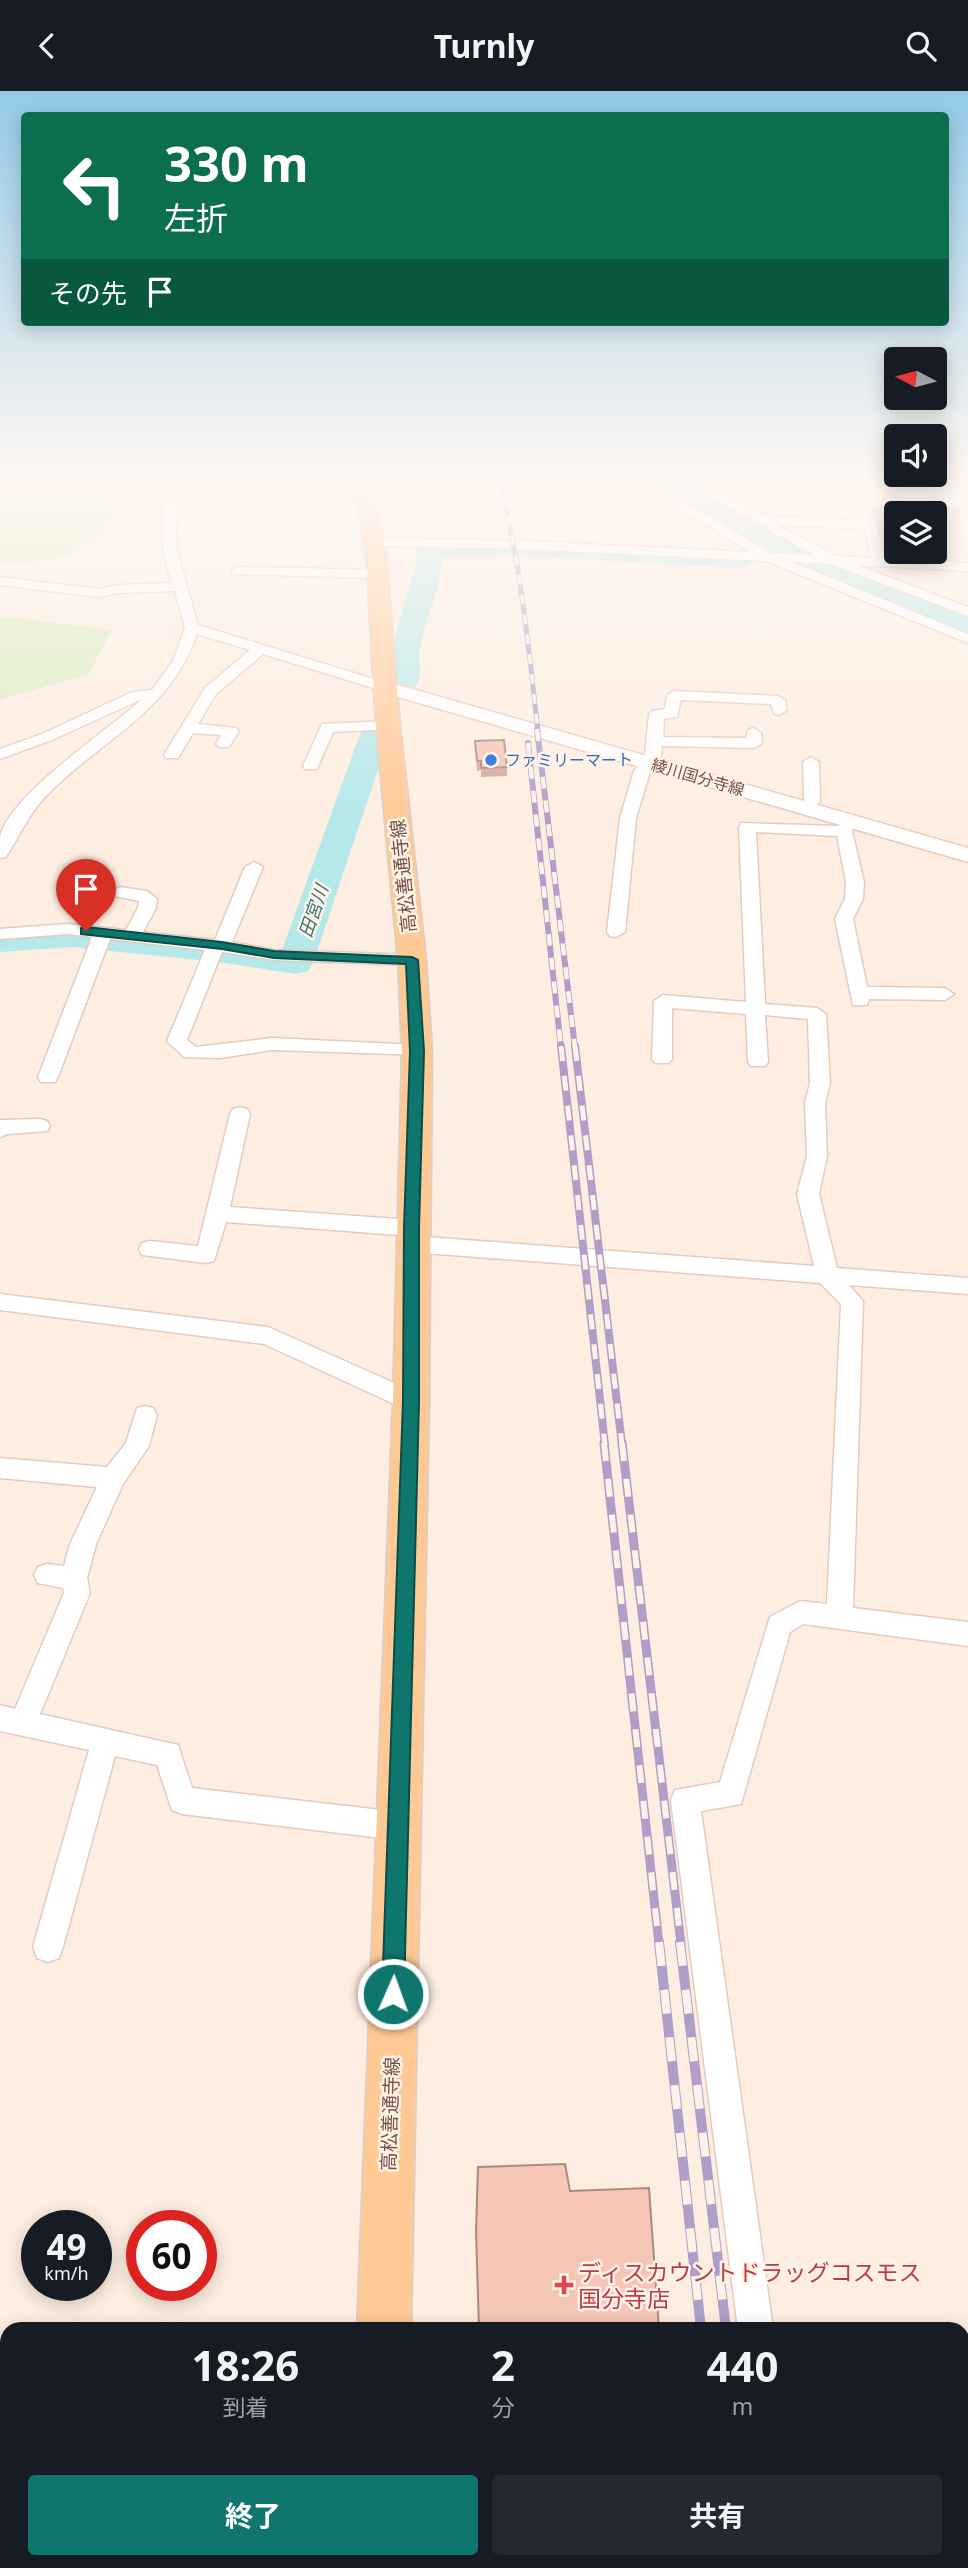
<!DOCTYPE html>
<html lang="ja">
<meta charset="utf-8">
<style>
:root{--surface:#171b24;--page:#242831;--text:#f1f3f6;--muted:#9ea1a6;--accent:#0f766e}
body{margin:0;font-family:"Noto Sans","Noto Sans JP",sans-serif;background:var(--page);color:var(--text);height:100vh;display:flex;flex-direction:column;font-size:26px;white-space:nowrap}
*{box-sizing:border-box;margin:0}
p{font-size:23px;color:var(--muted)}
.icon{flex:none;width:38px;height:38px;fill:none;stroke:currentColor;stroke-width:2;stroke-linecap:round;stroke-linejoin:round}
.map{position:relative;flex:1;overflow:hidden}
.sheet{position:absolute;left:0px;top:2231px;width:970px;height:247px;display:flex;flex-direction:column;background:var(--surface);border-radius:21px 21px 0 0;box-shadow:0 4px 18px #0003}
.sheet>*{flex:none}
.hud{position:absolute;left:21px;top:21px;width:928px;height:214px;border-radius:7px;box-shadow:0 4px 18px #0003;background:#0b6e4f;color:#fff;overflow:hidden}
.needle{width:46px;rotate:277deg}
.tools{position:absolute;left:884px;top:256px;display:grid;gap:14px}
.tools a{display:grid;place-items:center;width:63px;height:63px;border-radius:7px;background:var(--surface);box-shadow:0 4px 18px #0003;font-size:35px}
.speed{position:absolute;left:21px;top:2119px;display:flex;gap:14px;font-size:35px;font-weight:700;text-align:center}
.speed>*{display:grid;place-content:center;width:91px;height:91px;border-radius:50%;background:var(--surface);box-shadow:0 4px 18px #0003;line-height:1}
.speed small{font-size:18px;font-weight:400}
.speed .limit{border:10px solid #d22;background:#fff;color:#111}
.pin{position:absolute;display:grid;place-items:center;width:60px;height:60px;color:#fff;margin:-72px -30px;border-radius:50% 50% 50% 0;rotate:-45deg;box-shadow:0 0 7px #0007}
.pin .icon{rotate:45deg}
.me{position:absolute;width:77px;margin:-38px;rotate:2deg;stroke-linejoin:round;filter:drop-shadow(0 0 5px #0008)}
.turn{display:flex;align-items:center;gap:24px;height:147px;padding:0 28px;font-size:32px}
.turn .icon{width:91px;height:91px;stroke-width:2.5}
.turn b{display:block;font-size:49px;line-height:60px}
.then{display:flex;align-items:center;height:66px;padding:0 28px;background:#0003;gap:14px;font-size:26px}
.eta{display:flex;justify-content:space-evenly;align-items:center;height:119px;text-align:center}
.eta b{font-size:42px;font-weight:700;line-height:49px}
.primary-button{display:flex;gap:14px;margin-top:auto;padding:14px 28px}
.primary-button a{flex:1;height:80px;border-radius:7px;background:var(--accent);color:#fff;font-size:28px;font-weight:700;line-height:80px;text-align:center}
.primary-button a+a{background:var(--page);color:var(--text)}
header{display:flex;justify-content:space-between;align-items:center;height:91px;padding:0 28px;background:var(--surface);font-size:32px;font-weight:700}
.map>svg:first-child{display:block}
.green{fill:#d7ecbe}
.lines{fill:none;stroke-linecap:round;stroke-linejoin:round}
.river{fill:#b4e8e9;fill-rule:evenodd}
.street-casing{stroke:#e5cbbf;stroke-width:3}
.secondary-casing{stroke:#eacbbb;stroke-width:3}
.primary-casing{stroke:#d9cecb;stroke-width:3}
.street{fill:#fff;fill-rule:evenodd}
.secondary{fill:#fff;fill-rule:evenodd}
.primary{fill:#ffc996;fill-rule:evenodd}
.rail-far4-casing{stroke:#af9fc8;stroke-width:5}
.rail-far3-casing{stroke:#af9fc8;stroke-width:6}
.rail-far2-casing{stroke:#af9fc8;stroke-width:8}
.rail-far1-casing{stroke:#af9fc8;stroke-width:9}
.rail-casing{stroke:#af9fc8;stroke-width:10}
.rail-far4{stroke:#fff3e8;stroke-width:3.5;stroke-dasharray:10;stroke-linecap:butt}
.rail-far3{stroke:#fff3e8;stroke-width:4.5;stroke-dasharray:12;stroke-linecap:butt}
.rail-far2{stroke:#fff3e8;stroke-width:5;stroke-dasharray:15;stroke-linecap:butt}
.rail-far1{stroke:#fff3e8;stroke-width:6;stroke-dasharray:18;stroke-linecap:butt}
.rail{stroke:#fff3e8;stroke-width:8;stroke-dasharray:24;stroke-linecap:butt}
.wall{fill:#d3aa9d}
.building{fill:#f5c6b6;stroke:#ac8b7f;stroke-width:2}
.route{fill:#0f766e;stroke:#0a4d48;stroke-width:2}
.shop-dot{fill:#3f7fe0;stroke:#fff3e8;stroke-width:2.5}
.health-dot{fill:#e0444e;stroke:#fff3e8;stroke-width:2.5}
.labels{text-anchor:middle;dominant-baseline:central;stroke-width:5;stroke-linejoin:round;paint-order:stroke}
.far-shop-label{font-size:16px;fill:#366cbe;stroke:#fff3e8;text-anchor:start}
.far-street-label{font-size:16px;fill:#775046;stroke:#fff3e8}
.far-water-label{font-size:18px;font-style:italic;fill:#367476;stroke:#fff3e8}
.street-label{font-size:19px;fill:#775046;stroke:#fff3e8}
.near-health-label{font-size:23px;fill:#be3a42;stroke:#fff3e8;text-anchor:start}
</style>
<header><svg class="icon" aria-label="back" viewBox="0 0 24 24"><path d="M15 5l-7 7 7 7"/></svg>Turnly<svg class="icon" aria-label="search" viewBox="0 0 24 24"><circle cx="10" cy="10" r="6"/><path d="M15 15l6 6"/></svg></header>
<div class="map">
<svg width="968" height="2477" viewBox="0 0 968 2477">
<rect width="100%" height="100%" fill="#feeee1"/>
<g class="green">
<polygon points="0,386 104,386 116,410 103,441 67,466 0,474"/>
<polygon points="10,526 112,539 88,584 0,608 0,528"/>
</g>
<g class="lines">
<g class="river">
<path d="M643,386H674L837,474L877,492L968,526V544C949,540 931,531 913,524C819,491 733,441 646,391Z"/>
<path d="M523,449L738,461L747,463L751,469L747,475L738,477L523,465L442,466C442,495 426,527 420,556C417,572 425,583 414,598L404,601L394,598L389,592L392,584L391,560L416,471V458L420,452Z"/>
<polygon points="374,637 385,639 389,646 313,872 308,880 295,883 219,871 71,856 0,861 0,839 71,834 219,849 282,859 359,646 363,639"/>
</g>
<g class="street-casing">
<g id="street">
<path d="M162,386H174L177,460L198,534L393,594L395,597L393,600H383L263,563L216,603L198,633L236,637L239,640L229,656H219L216,653L221,644L193,642L178,667H166L164,664L205,597L250,559L197,543C169,623 103,647 48,703C29,722 20,744 6,766L0,767C0,761 0,752 0,746C10,703 108,640 142,608L52,649L0,668V658L42,643L132,601L152,599L173,570L185,537L175,500L118,502L98,506L0,494V486L98,498L118,494L172,492L163,460Z"/>
<polygon points="348,386 360,386 362,389 356,393 295,404 289,400 307,392"/>
<path d="M626,386H641L771,462L814,464L674,386H690L713,399L871,408L885,468L968,472V480L857,474L968,516V525L830,473L792,471L968,543V552L766,470L526,458L374,455L367,451L374,447L526,450L751,461ZM727,406L861,414L864,430L761,425ZM777,434L866,438L871,467L836,465Z"/>
<polygon points="951,386 963,386 966,420 962,421 956,417"/>
<polygon points="238,476 377,479 384,483 377,487 233,483 231,480"/>
<polygon points="674,600 778,605 785,609 787,619 779,624 774,622 771,613 681,609 677,626 664,628 663,646 746,647 748,639 753,637 761,642 762,652 754,657 662,655 661,666 650,681 636,727 625,841 616,846 610,845 607,841 620,727 634,680 645,666 649,623 652,620 665,618 667,604"/>
<polygon points="388,630 396,635 393,638 333,641 317,678 305,678 303,675 322,633"/>
<polygon points="811,666 819,671 820,710 813,720 807,722 799,717 804,710 803,671"/>
<polygon points="850,725 858,730 852,740 864,791 863,808 853,828 867,896 945,897 954,903 945,909 869,908 867,914 853,914 835,828 845,808 846,791 837,745 756,741 765,913 817,917 826,923 830,992 825,1012 827,1065 819,1103 837,1177 968,1187 968,1203 849,1194 863,1210 853,1517 968,1531 968,1555 803,1533 790,1541 741,1713 701,1720 773,2238 738,2238 671,1709 675,1699 720,1691 770,1526 800,1510 827,1513 841,1213 820,1192 411,1161 403,1159 400,1153 403,1147 411,1145 814,1175 797,1103 807,1065 805,1012 810,992 808,928 765,924 768,971 765,975 751,975 748,971 746,923 672,917 672,968 669,972 655,972 652,968 654,910 663,904 746,911 739,736 741,732 839,735 844,727"/>
<polygon points="254,771 263,776 232,851 274,859 412,864 421,869 412,874 274,869 222,861 187,949 196,956 272,947 417,954 424,956 427,960 424,964 272,959 220,967 184,966 167,950 205,859 110,848 58,986 55,991 41,991 38,986 92,846 68,843 0,848 0,838 68,833 126,839 138,817 139,810 114,805 111,801 120,796 147,800 157,808 156,817 143,841 215,849 245,776"/>
<polygon points="240,1016 247,1018 250,1023 230,1116 412,1129 420,1132 423,1137 420,1142 412,1145 226,1131 214,1170 206,1172 142,1164 139,1158 142,1152 150,1150 198,1155 230,1023 233,1018"/>
<polygon points="40,1028 47,1030 50,1035 47,1040 8,1043 0,1046 0,1029"/>
<polygon points="0,1203 268,1236 419,1303 423,1310 419,1317 411,1319 403,1317 264,1253 0,1219"/>
<polygon points="145,1315 153,1317 157,1324 149,1355 123,1393 96,1453 87,1487 90,1502 40,1623 178,1654 192,1697 398,1721 408,1725 412,1735 408,1745 398,1749 182,1723 172,1719 157,1674 115,1665 63,1856 59,1867 48,1871 37,1867 33,1856 89,1659 0,1640 0,1614 15,1618 64,1502 63,1497 38,1492 34,1484 38,1476 47,1473 64,1475 70,1453 97,1396 0,1387 0,1367 107,1376 126,1352 137,1317"/>
<rect x="0" y="2263" width="7" height="36"/>
<polygon points="962,2334 968,2335 968,2371 962,2370"/>
</g>
</g>
<g class="secondary-casing">
<polygon id="secondary" points="388,591 968,757 968,771 381,601 378,597 381,593"/>
</g>
<g class="primary-casing">
<g id="primary">
<polygon points="345,386 364,386 376,416 386,463 400,635 426,869 432,960 429,1310 411,2238 357,2238 393,1310 402,960 398,869 376,635 366,463 357,416"/>
<rect x="346" y="2471" width="58" height="6"/>
</g>
</g>
<use href="#street" class="street"/>
<use href="#secondary" class="secondary"/>
<use href="#primary" class="primary"/>
<g class="rail-far4-casing">
<path id="rail-far4" d="M498,386C521,468 528,555 538,640"/>
</g>
<g class="rail-far3-casing">
<g id="rail-far3">
<polyline points="537,638 575,957"/>
<polyline points="528,652 561,957"/>
</g>
</g>
<g class="rail-far2-casing">
<g id="rail-far2">
<polyline points="561,955 605,1354"/>
<polyline points="575,955 622,1354"/>
</g>
</g>
<g class="rail-far1-casing">
<g id="rail-far1">
<polyline points="604,1352 659,1853"/>
<polyline points="622,1352 681,1853"/>
</g>
</g>
<g class="rail-casing">
<g id="rail">
<polyline points="659,1851 701,2238"/>
<polyline points="680,1851 726,2238"/>
<polyline points="726,2471 727,2477"/>
<polyline points="754,2471 754,2477"/>
</g>
</g>
<use href="#rail-far4" class="rail-far4"/>
<use href="#rail-far3" class="rail-far3"/>
<use href="#rail-far2" class="rail-far2"/>
<use href="#rail-far1" class="rail-far1"/>
<use href="#rail" class="rail"/>
</g>
<polygon class="wall" points="475,650 507,676 507,685 481,686 481,679 477,680"/>
<g class="building">
<polygon points="504,649 507,676 481,677 481,670 477,670 475,650"/>
<polygon points="565,2073 570,2100 649,2097 659,2238 479,2238 476,2140 478,2076"/>
</g>
<linearGradient id="sky" x2="0" y2="1"><stop stop-color="#93c9e8"/><stop offset="0.53" stop-color="#fff7f2"/><stop offset="1" stop-color="#fff7f2" stop-opacity="0"/></linearGradient>
<rect width="968" height="733" fill="url(#sky)"/>
<polygon class="route" points="86,836 222,851 274,860 412,866 418,869 424,960 419,1137 419,1310 404,1903 401,1910 393,1914 386,1910 382,1903 403,1310 404,1137 410,960 406,873 274,867 222,858 81,843 81,837"/>
<circle class="shop-dot" cx="491" cy="669" r="7"/>
<path class="health-dot" d="M560.5 2183.5h7v7h7v7h-7v7h-7v-7h-7v-7h7z"/>
<g class="labels">
<g class="far-shop-label">
<text x="505" y="669">ファミリーマート</text>
</g>
<g class="far-street-label">
<text transform="translate(698 686) rotate(16)">綾川国分寺線</text>
</g>
<g class="far-water-label">
<text transform="translate(313 820) rotate(-71)">田宮川</text>
</g>
<g class="street-label">
<text transform="translate(403 785) rotate(-96)">高松善通寺線</text>
<text transform="translate(390 2023) rotate(-88)">高松善通寺線</text>
</g>
<g class="near-health-label">
<text x="578" y="2181">ディスカウントドラッグコスモス<tspan x="578" dy="26">国分寺店</tspan></text>
</g>
</g>
</svg>
<div class="tools">
<a><svg class="needle" viewBox="-14 -14 28 28"><path d="M0-13l5 13h-10z" fill="#e53935"/><path d="M0 13l5-13h-10z" fill="#9ea1a6"/></svg></a>
<a><svg class="icon" aria-label="sound" viewBox="0 0 24 24"><path d="M4 9h4l5-4v14l-5-4H4zM17 9q2 3 0 6"/></svg></a>
<a><svg class="icon" aria-label="layers" viewBox="0 0 24 24"><path d="M12 4l9 5-9 5-9-5zM3 14l9 5 9-5"/></svg></a>
</div>
<div class="speed"><div>49<small>km/h</small></div><div class="limit">60</div></div>
<div class="pin" style="left:86px;top:840px;background:#d93025"><svg class="icon" aria-label="arrive" viewBox="0 0 24 24"><path d="M6 21V4h12l-3 4 3 4H6"/></svg></div>
<svg class="me" style="left:393px;top:1903px" viewBox="-20 -20 40 40"><circle r="17" fill="#0f766e" stroke="#fff" stroke-width="3"/><path d="M0-11L8 9 0 5-8 9z" fill="#fff"/></svg>
<div class="hud">
<div class="turn"><svg class="icon" aria-label="left" viewBox="0 0 24 24"><path d="M17 20v-9H6M10 6l-5 5 5 5"/></svg><div><b>330 m</b>左折</div></div>
<div class="then">その先<svg class="icon" aria-label="arrive" viewBox="0 0 24 24"><path d="M6 21V4h12l-3 4 3 4H6"/></svg></div>
</div>
<section class="sheet">
<div class="eta">
<div><b>18:26</b><p>到着</p></div>
<div><b>2</b><p>分</p></div>
<div><b>440</b><p>m</p></div>
</div>
<div class="primary-button"><a>終了</a><a>共有</a></div>
</section>
</div>
